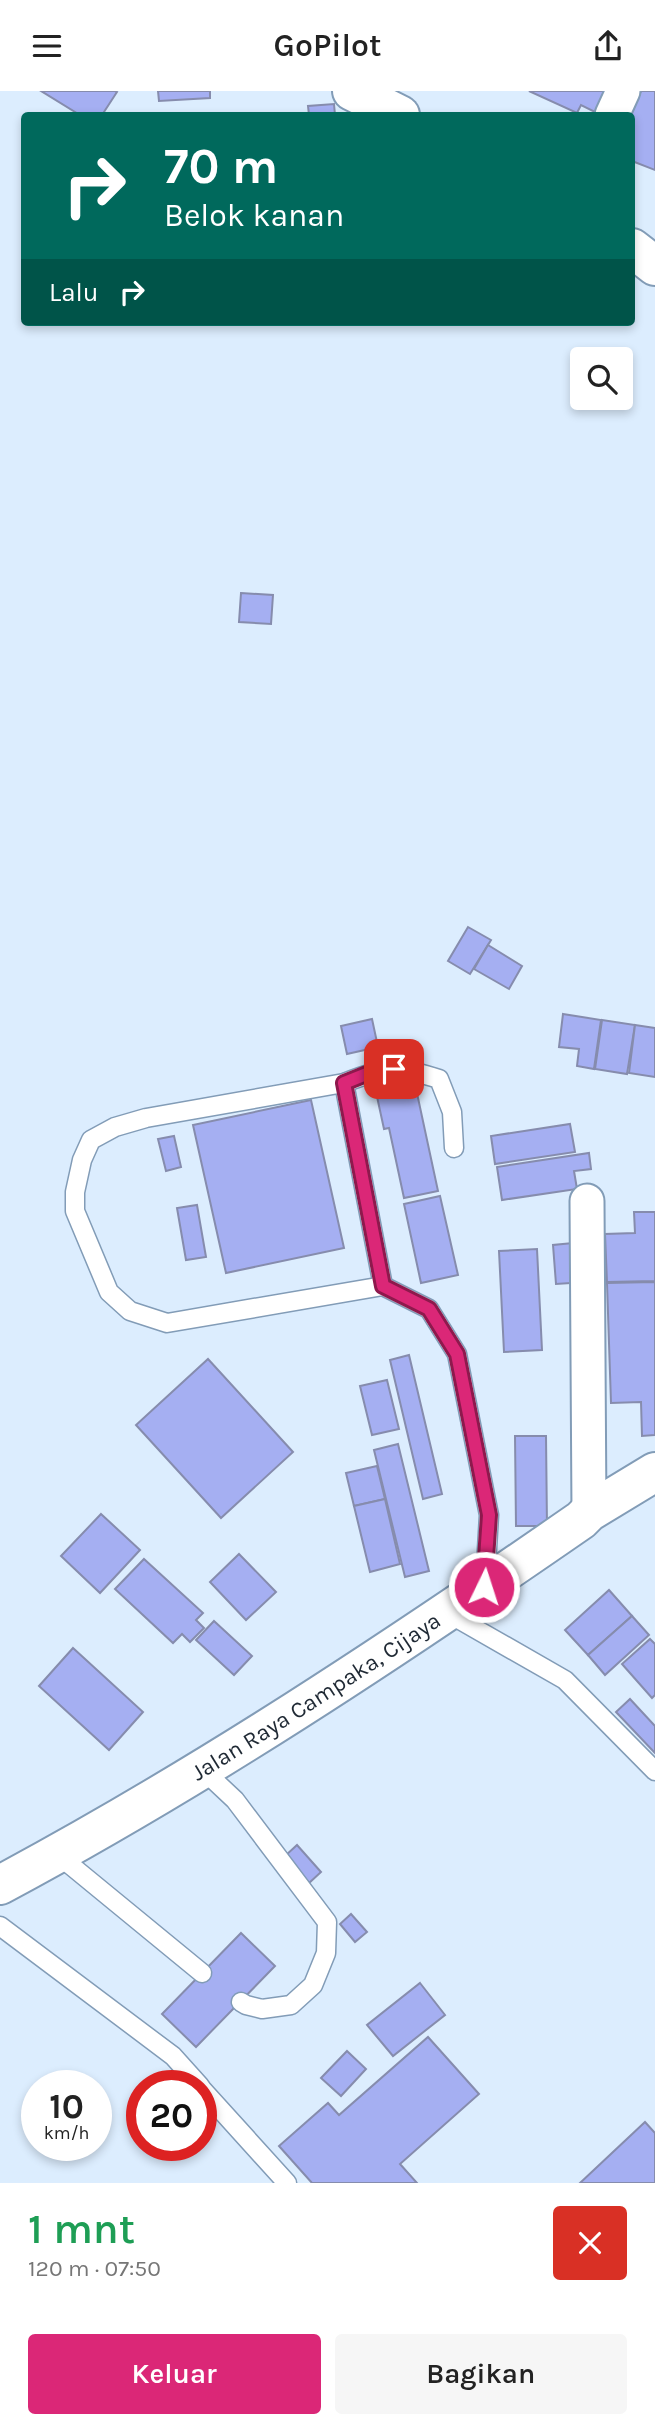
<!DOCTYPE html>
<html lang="id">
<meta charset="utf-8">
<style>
:root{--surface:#fff;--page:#f6f6f6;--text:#222;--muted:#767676;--accent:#db2777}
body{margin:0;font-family:Karla,sans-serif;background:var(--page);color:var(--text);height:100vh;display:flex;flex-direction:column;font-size:26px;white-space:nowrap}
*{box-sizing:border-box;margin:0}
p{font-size:23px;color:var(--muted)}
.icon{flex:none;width:38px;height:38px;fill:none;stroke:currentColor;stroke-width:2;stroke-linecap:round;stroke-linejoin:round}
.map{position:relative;height:2092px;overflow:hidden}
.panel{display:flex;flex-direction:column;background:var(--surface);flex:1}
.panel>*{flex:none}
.hud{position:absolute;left:21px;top:21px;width:614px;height:214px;border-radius:7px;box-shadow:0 4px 10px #0003;background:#00695c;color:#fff;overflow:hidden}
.controls{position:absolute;left:570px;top:256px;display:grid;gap:14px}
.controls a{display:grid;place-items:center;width:63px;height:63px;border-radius:7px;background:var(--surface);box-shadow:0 4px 10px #0003;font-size:35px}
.speed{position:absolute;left:21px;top:1979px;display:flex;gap:14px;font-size:35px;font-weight:700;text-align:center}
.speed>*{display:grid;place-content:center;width:91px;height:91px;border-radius:50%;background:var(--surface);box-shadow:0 4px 10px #0003;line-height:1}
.speed small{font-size:18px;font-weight:400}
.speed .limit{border:10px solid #d22;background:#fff;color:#111}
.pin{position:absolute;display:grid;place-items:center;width:60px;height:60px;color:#fff;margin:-30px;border-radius:14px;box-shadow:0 4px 10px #0006}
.me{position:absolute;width:77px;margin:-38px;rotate:4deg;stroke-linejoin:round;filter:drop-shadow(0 0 5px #0008)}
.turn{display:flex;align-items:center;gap:24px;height:147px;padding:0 28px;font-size:32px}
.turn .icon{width:91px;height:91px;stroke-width:2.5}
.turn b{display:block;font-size:49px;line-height:60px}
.then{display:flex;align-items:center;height:66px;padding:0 28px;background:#0003;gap:14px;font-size:26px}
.round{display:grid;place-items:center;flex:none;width:74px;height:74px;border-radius:7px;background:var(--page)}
.head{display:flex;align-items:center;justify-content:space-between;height:119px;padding:0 28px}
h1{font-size:42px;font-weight:600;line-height:52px;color:#1e9e55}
.button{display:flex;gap:14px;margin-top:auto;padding:14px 28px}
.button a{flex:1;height:80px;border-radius:7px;background:var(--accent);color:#fff;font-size:28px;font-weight:600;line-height:80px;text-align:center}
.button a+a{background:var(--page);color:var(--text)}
header{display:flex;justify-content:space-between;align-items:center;height:91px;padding:0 28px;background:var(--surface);font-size:32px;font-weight:600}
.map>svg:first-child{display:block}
.building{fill:#a5aff2;stroke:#868cad;stroke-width:2}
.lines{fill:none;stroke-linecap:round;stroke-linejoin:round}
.lane-casing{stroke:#829cb7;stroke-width:21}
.street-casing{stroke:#829cb7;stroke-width:37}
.secondary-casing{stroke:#829cb7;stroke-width:42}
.primary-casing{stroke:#829cb7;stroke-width:42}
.lane{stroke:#fff;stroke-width:18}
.street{stroke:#fff;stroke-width:33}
.secondary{stroke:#fff;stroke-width:38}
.primary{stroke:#fff;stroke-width:38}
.route-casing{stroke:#8e194d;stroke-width:18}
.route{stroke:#db2777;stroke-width:12}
.labels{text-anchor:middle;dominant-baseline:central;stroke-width:5;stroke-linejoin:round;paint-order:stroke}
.street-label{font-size:23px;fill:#1f2934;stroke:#f3f8fe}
</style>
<header><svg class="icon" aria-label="menu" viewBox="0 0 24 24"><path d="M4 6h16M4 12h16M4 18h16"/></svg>GoPilot<svg class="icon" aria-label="share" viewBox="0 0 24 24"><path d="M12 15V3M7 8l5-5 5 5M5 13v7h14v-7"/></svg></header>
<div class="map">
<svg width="655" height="2092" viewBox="0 0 655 2092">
<rect width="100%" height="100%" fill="#dcedfe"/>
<g class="building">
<polygon points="41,0 115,0 117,1 102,24 80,24"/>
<polygon points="158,0 210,0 210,7 159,10"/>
<polygon points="529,0 612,0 601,24 581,14 577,22"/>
<polygon points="641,0 655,0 655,79 632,70 631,24"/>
<polygon points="334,13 335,24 309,24 308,15"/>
<polygon points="241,502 273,504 271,533 239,531"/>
<polygon points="468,836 491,849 470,883 448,870"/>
<polygon points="488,854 522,875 509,898 474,878"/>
<polygon points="563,923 601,929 594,978 577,975 579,958 559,956"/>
<polygon points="372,928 378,956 347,963 341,935"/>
<polygon points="602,929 635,934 627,983 595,978"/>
<polygon points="635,934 655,937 655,986 629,982"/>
<polygon points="415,993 438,1100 404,1107 389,1037 384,1038 376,1001"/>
<polygon points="311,1009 344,1157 226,1182 193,1034"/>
<polygon points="570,1033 575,1061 495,1073 491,1045"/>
<polygon points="174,1045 181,1076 166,1080 158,1048"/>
<polygon points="589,1062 591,1078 574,1080 577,1098 502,1109 497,1076"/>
<polygon points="440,1105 458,1184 421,1192 404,1113"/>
<polygon points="197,1114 206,1166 186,1169 177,1117"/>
<polygon points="634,1121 655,1121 655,1190 607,1191 605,1143 635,1142"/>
<polygon points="583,1151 586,1191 556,1193 553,1154"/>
<polygon points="537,1158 542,1259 504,1261 499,1160"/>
<polygon points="655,1191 655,1344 642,1345 641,1311 611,1312 607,1192"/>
<polygon points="409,1264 442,1403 423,1408 390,1269"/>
<polygon points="208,1268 293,1361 221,1427 136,1334"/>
<polygon points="387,1289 399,1338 372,1344 360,1295"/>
<polygon points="515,1345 546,1345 547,1435 516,1435"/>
<polygon points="398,1353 429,1480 405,1486 374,1359"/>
<polygon points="377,1375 385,1408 354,1415 346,1382"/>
<polygon points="385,1408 400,1473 370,1481 354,1415"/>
<polygon points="101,1423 140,1459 100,1502 61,1465"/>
<polygon points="239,1463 276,1501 246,1529 210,1491"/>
<polygon points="144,1468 203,1522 196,1529 204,1537 190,1551 182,1543 173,1552 115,1498"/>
<polygon points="609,1499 632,1525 588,1564 565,1539"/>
<polygon points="632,1525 649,1544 605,1584 588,1564"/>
<polygon points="214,1530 252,1565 234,1584 196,1549"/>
<polygon points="650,1548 655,1553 655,1604 652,1607 622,1573"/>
<polygon points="73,1557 143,1621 109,1659 39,1595"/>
<polygon points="630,1608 655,1635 655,1662 616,1621"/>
<polygon points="297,1754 321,1781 308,1793 285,1765"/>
<polygon points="351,1823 367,1841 355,1851 340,1833"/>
<polygon points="241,1842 275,1875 196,1956 162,1923"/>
<polygon points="420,1892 445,1924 393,1965 367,1934"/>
<polygon points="428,1946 479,2003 400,2073 417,2092 312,2092 279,2055 328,2012 339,2024"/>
<polygon points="347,1960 366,1978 341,2005 321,1987"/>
<polygon points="645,2031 655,2042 655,2092 580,2092"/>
</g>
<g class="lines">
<g class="lane-casing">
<g id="lane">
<polyline points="344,992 383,1195"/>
<path d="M454,1057L452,1021L439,988C397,974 385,976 344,992L146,1027L115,1036L91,1049L82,1069L75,1101V1120L109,1201L130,1220L167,1232L383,1195L429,1218L457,1263L489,1424L485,1492"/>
<polyline points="446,1521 565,1589 655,1680"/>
<polyline points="202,1678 235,1709 327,1831 326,1862 313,1894 291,1914 262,1918 246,1914 241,1911"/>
<polyline points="57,1763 202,1882"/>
<polyline points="0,1835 173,1965 200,1995"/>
<polyline points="201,1997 287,2092"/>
</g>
</g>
<g class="street-casing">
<g id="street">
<polyline points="612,24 623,0"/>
<polyline points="587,1110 589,1421"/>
</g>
</g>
<g class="secondary-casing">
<g id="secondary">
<polyline points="352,0 400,24"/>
<polyline points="632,157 655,175"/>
</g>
</g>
<g class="primary-casing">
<g id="primary">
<path id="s1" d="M0,1794C202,1686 393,1559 581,1429L589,1421L655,1381"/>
</g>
</g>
<use href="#lane" class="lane"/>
<use href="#street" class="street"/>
<use href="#secondary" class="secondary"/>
<use href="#primary" class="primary"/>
</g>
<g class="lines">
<g class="route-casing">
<polyline id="route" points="394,978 369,982 344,992 383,1195 429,1218 457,1263 489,1424 484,1496"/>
</g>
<use href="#route" class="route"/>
</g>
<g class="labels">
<g class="street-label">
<text stroke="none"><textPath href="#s1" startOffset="368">Jalan Raya Campaka, Cijaya</textPath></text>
</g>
</g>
</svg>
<div class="controls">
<a><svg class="icon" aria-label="search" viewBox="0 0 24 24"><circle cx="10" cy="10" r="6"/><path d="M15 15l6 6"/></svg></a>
</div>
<div class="speed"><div>10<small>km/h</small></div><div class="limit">20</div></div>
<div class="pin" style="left:394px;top:978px;background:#d93025"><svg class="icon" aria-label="arrive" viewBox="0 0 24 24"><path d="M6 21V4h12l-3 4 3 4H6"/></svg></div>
<svg class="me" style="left:484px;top:1496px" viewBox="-20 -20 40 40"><circle r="17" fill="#db2777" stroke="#fff" stroke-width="3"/><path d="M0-11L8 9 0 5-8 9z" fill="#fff"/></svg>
<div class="hud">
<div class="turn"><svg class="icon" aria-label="right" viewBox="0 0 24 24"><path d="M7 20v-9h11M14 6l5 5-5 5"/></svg><div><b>70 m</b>Belok kanan</div></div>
<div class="then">Lalu<svg class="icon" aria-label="right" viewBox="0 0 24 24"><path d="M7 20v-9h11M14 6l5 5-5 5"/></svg></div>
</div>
</div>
<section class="panel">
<div class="head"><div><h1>1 mnt</h1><p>120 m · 07:50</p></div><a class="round" style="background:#d93025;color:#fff"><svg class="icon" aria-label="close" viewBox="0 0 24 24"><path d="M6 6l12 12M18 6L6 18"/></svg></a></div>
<div class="button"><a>Keluar</a><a>Bagikan</a></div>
</section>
